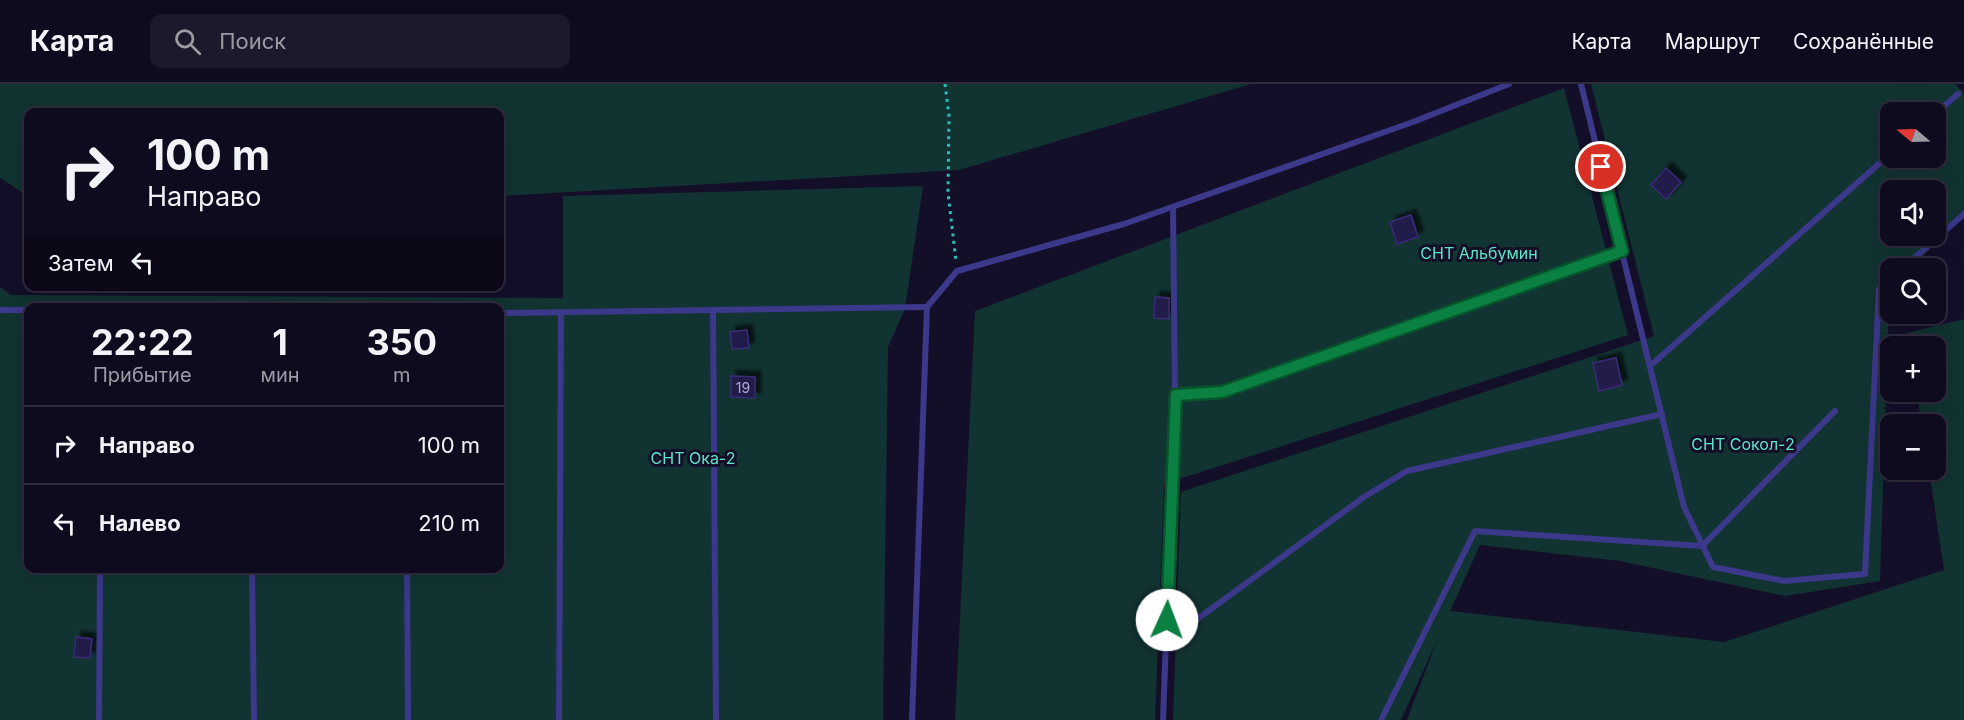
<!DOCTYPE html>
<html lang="ru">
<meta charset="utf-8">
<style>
:root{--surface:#0f0b1f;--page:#1d192c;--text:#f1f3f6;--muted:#9b9ba4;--line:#2f2b3d}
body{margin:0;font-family:Inter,sans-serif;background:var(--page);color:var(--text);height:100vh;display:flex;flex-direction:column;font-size:22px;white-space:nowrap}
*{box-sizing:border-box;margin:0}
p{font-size:20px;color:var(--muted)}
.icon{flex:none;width:33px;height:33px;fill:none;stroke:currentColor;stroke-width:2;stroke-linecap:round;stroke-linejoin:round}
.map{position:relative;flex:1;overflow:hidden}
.side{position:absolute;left:24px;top:219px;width:480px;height:270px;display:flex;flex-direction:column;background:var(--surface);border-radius:12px;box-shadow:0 6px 24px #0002,0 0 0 2px var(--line)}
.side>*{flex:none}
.hud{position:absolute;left:24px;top:24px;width:480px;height:183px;border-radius:12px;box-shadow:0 6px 24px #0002,0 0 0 2px var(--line);background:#0f0b1f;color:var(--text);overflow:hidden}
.needle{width:39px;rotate:289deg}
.fabs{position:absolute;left:1880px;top:18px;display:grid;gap:12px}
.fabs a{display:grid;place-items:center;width:66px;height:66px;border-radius:12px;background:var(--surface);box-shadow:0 6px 24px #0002,0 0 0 2px var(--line);font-size:30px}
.pin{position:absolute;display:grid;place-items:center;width:51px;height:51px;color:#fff;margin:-26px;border:3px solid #fff;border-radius:50%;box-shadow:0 2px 6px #0007}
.me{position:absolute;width:66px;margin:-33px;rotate:2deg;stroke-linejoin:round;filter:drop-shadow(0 0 4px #0008)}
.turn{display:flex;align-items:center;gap:21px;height:126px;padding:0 24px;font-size:27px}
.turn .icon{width:78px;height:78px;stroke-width:2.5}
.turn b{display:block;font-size:42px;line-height:51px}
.then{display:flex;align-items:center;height:57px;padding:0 24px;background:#0003;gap:12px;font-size:22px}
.eta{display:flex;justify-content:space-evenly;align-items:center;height:102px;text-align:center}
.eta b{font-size:36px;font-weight:700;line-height:42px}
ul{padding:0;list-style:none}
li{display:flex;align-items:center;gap:18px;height:78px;padding:0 24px;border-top:2px solid var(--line)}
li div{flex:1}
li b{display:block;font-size:22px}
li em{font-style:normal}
header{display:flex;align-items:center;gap:36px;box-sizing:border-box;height:84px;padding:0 30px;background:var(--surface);border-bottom:2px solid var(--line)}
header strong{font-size:28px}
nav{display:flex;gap:33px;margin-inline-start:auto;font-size:21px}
.search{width:420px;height:54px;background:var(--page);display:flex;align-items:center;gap:15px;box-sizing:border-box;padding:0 21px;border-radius:12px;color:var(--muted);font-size:22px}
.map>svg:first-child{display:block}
.green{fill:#113332;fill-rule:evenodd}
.building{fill:#241a4b;stroke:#3b2b78;stroke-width:1.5;filter:url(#shadow)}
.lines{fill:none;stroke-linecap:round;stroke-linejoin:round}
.path{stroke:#2ac0b9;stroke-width:3;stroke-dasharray:3 4.5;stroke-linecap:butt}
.service{stroke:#3c388a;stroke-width:6}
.route-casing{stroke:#07532c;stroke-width:15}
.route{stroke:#0b8043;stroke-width:10}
.labels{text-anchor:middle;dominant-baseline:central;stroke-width:6;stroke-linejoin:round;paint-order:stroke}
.number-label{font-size:14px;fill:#aea8d2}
.park-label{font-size:16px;fill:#5ce6c5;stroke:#140f29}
</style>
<header>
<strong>Карта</strong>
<div class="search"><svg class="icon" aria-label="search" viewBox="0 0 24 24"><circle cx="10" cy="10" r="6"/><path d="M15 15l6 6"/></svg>Поиск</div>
<nav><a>Карта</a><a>Маршрут</a><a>Сохранённые</a></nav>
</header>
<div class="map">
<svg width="1964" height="636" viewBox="0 0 1964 636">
<defs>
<filter id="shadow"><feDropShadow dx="5.5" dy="-5.5" stdDeviation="1.5" flood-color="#0009"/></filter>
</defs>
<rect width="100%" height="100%" fill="#140f29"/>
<g class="green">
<polygon points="0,0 1251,0 959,86 500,112 500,28 28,28 28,112 0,94"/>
<path d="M1591,0H1955L1964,9V128L1912,184H1890L1880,497L1785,512L1620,477L1480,461L1450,527L1724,558L1944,486L1929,386H1935V340H1922L1916,308H1935V262H1909L1907,249L1964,235V636H1407L1438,554L1401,636H1173L1181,408L1654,252ZM1890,28H1935V74H1890ZM1890,106H1935V152H1890Z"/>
<polygon points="1564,4 1628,251 1164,400 1155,636 955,636 975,227"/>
<path d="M923,102L905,225L888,263L883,636H0V203L11,211L563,214V112ZM28,224H500V484H28Z"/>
</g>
<g class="building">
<polygon points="1666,84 1681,98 1666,115 1651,101"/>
<polygon points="1411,131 1418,153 1397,160 1390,138"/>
<polygon points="1155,213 1169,214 1169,235 1154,234"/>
<polygon points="747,246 749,264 732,265 730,248"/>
<polygon points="1616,274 1622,301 1599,307 1593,279"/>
<polygon points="731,292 755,293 755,314 731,313"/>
<polygon points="76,553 92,555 90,574 74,573"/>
</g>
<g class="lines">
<polyline class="path" points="945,0 949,32 948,109 956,177"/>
<g class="service">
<polyline points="1581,0 1684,423 1713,483 1784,497 1865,490 1879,205 1890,196"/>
<polyline points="1935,30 1958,10"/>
<polyline points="1903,184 1964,130"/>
<polyline points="0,226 28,226"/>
<polyline points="713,226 716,636"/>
<polyline points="500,229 927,223"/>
<polyline points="1650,282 1890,70"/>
<polyline points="1175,311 1222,308 1622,167"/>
<polyline points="252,484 254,636"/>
<polyline points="407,484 408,636"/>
<polyline points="1166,558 1364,413 1407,387 1662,330"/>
<polyline points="99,636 100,484"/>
<polyline points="559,636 561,229"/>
<polyline points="912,636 927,223 957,187 1124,140 1413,38 1509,0"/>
<polyline points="1163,636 1175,311 1173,123"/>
<polyline points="1381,636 1475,447 1702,462 1835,327"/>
</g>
</g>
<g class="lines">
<g class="route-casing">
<polyline id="route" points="1167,536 1176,311 1222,308 1622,167 1601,83"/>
</g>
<use href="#route" class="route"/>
</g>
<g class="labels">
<g class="number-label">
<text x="743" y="303">19</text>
</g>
<g class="park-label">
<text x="1479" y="169">СНТ Альбумин</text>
<text x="1743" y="360">СНТ Сокол-2</text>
<text x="693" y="374">СНТ Ока-2</text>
</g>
</g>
</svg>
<div class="fabs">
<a><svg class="needle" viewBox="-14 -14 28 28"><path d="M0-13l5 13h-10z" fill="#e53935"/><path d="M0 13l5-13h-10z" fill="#9b9ba4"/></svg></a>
<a><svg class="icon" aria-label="sound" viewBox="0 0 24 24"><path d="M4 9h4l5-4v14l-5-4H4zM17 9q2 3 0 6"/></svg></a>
<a><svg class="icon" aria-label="search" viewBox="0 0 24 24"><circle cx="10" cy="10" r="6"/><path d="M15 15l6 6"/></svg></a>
<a>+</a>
<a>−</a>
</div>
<div class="pin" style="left:1601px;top:83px;background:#d93025"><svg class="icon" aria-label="arrive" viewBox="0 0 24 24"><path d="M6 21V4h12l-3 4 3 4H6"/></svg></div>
<svg class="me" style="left:1167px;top:536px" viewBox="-20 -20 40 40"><circle r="19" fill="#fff"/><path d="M0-13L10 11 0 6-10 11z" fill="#0b8043"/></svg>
<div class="hud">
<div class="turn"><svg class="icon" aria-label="right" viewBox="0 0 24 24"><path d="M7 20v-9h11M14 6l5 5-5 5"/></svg><div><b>100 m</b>Направо</div></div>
<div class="then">Затем<svg class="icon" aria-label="left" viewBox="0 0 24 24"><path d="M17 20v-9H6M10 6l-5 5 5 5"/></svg></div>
</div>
<section class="side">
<div class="eta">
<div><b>22:22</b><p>Прибытие</p></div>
<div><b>1</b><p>мин</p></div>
<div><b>350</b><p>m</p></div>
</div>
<ul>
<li><svg class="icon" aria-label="right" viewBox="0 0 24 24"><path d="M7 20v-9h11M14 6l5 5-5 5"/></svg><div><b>Направо</b></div><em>100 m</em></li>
<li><svg class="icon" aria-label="left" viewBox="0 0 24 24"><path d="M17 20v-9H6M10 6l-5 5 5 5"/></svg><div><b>Налево</b></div><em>210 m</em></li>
</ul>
</section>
</div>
